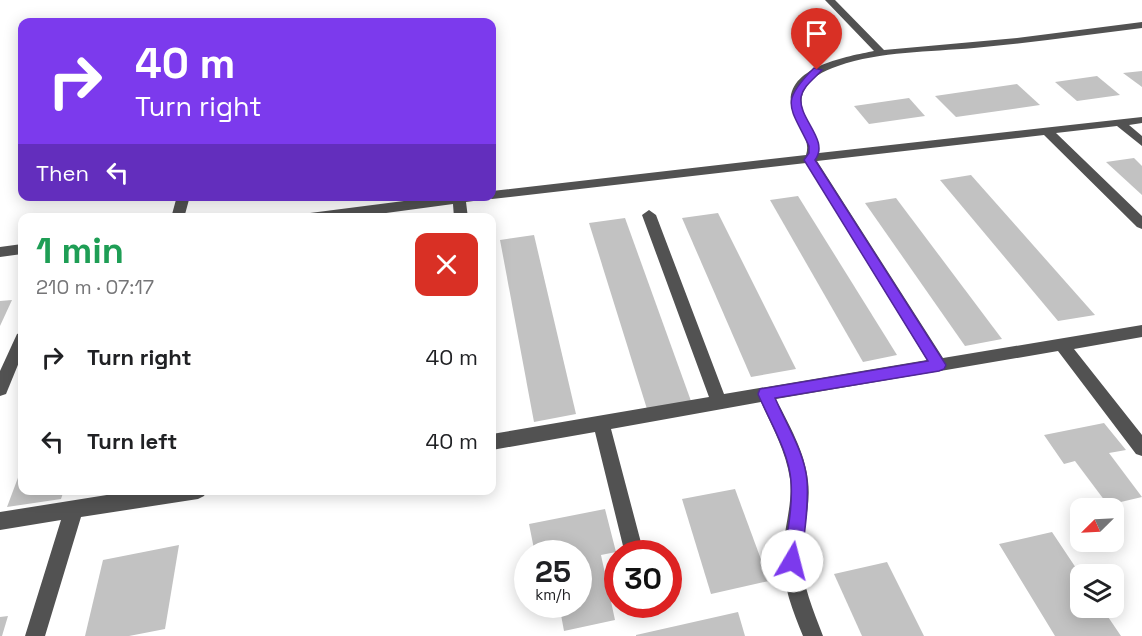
<!DOCTYPE html>
<meta charset="utf-8">
<style>
:root{--surface:#fff;--page:#f2f2f2;--text:#202124;--muted:#757577}
body{margin:0;font-family:"Space Grotesk",sans-serif;background:var(--page);color:var(--text);height:100vh;display:flex;flex-direction:column;font-size:22px;white-space:nowrap}
*{box-sizing:border-box;margin:0}
p{font-size:20px;color:var(--muted)}
.icon{flex:none;width:33px;height:33px;fill:none;stroke:currentColor;stroke-width:2;stroke-linecap:round;stroke-linejoin:round}
.map{position:relative;flex:1;overflow:hidden}
.drawer{position:absolute;left:18px;top:213px;width:478px;height:282px;display:flex;flex-direction:column;background:var(--surface);border-radius:12px;box-shadow:0 3px 15px #0003}
.drawer>*{flex:none}
.banner{position:absolute;left:18px;top:18px;width:478px;height:183px;border-radius:12px;box-shadow:0 3px 15px #0003;background:#7c3aed;color:#fff;overflow:hidden}
.needle{width:39px;rotate:246deg}
.fabs{position:absolute;left:1070px;top:498px;display:grid;gap:12px}
.fabs a{display:grid;place-items:center;width:54px;height:54px;border-radius:12px;background:var(--surface);box-shadow:0 3px 15px #0003;font-size:30px}
.speed{position:absolute;left:514px;top:540px;display:flex;gap:12px;font-size:30px;font-weight:700;text-align:center}
.speed>*{display:grid;place-content:center;width:78px;height:78px;border-radius:50%;background:var(--surface);box-shadow:0 3px 15px #0003;line-height:1}
.speed small{font-size:15px;font-weight:400}
.speed .limit{border:9px solid #d22;background:#fff;color:#111}
.pin{position:absolute;display:grid;place-items:center;width:51px;height:51px;color:#fff;margin:-62px -26px;border-radius:50% 50% 50% 0;rotate:-45deg;box-shadow:0 0 6px #0007}
.pin .icon{rotate:45deg}
.me{position:absolute;width:66px;margin:-33px;rotate:8deg;stroke-linejoin:round;filter:drop-shadow(0 0 4px #0008)}
.turn{display:flex;align-items:center;gap:21px;height:126px;padding:0 18px;font-size:27px}
.turn .icon{width:78px;height:78px;stroke-width:2.5}
.turn b{display:block;font-size:42px;line-height:51px}
.then{display:flex;align-items:center;height:57px;padding:0 18px;background:#0003;gap:12px;font-size:22px}
.round{display:grid;place-items:center;flex:none;width:63px;height:63px;border-radius:12px;background:var(--page)}
.headline{display:flex;align-items:center;justify-content:space-between;height:102px;padding:0 18px}
h1{font-size:36px;font-weight:800;line-height:45px;color:#1e9e55}
ul{padding:0;list-style:none}
li{display:flex;align-items:center;gap:18px;height:84px;padding:0 18px}
li div{flex:1}
li b{display:block;font-size:22px}
li em{font-style:normal}
.map>svg:first-child{display:block}
.building{fill:#c2c2c2}
.lines{fill:none;stroke-linecap:round;stroke-linejoin:round}
.minor{fill:#525252;fill-rule:evenodd}
.route{fill:#7c3aed;stroke:#51269a;stroke-width:1.5}
</style>
<div class="map">
<svg width="1142" height="636" viewBox="0 0 1142 636">
<rect width="100%" height="100%" fill="#fff"/>
<g class="building">
<polygon points="1142,71 1142,87 1123,73"/>
<polygon points="1097,76 1120,95 1077,101 1055,82"/>
<polygon points="1017,84 1040,105 956,117 935,96"/>
<polygon points="909,98 925,116 869,124 854,106"/>
<polygon points="1134,158 1142,166 1142,195 1106,162"/>
<polygon points="971,175 1095,315 1058,321 940,180"/>
<polygon points="798,196 897,355 863,362 770,200"/>
<polygon points="896,198 1002,339 965,346 865,203"/>
<polygon points="718,213 796,369 751,377 682,218"/>
<polygon points="625,218 691,401 647,409 589,223"/>
<polygon points="534,235 576,414 534,422 500,240"/>
<polygon points="12,300 0,326 0,301"/>
<polygon points="1104,423 1126,450 1109,453 1142,497 1108,505 1075,461 1064,464 1044,435"/>
<polygon points="22,467 22,490 64,490 61,499 7,507"/>
<polygon points="735,489 769,581 711,594 682,499"/>
<polygon points="605,509 616,552 601,555 615,620 564,631 559,604 579,604 579,554 535,554 529,524"/>
<polygon points="1052,532 1080,574 1080,608 1102,608 1121,636 1055,636 999,544"/>
<polygon points="179,545 165,629 129,636 85,636 103,560"/>
<polygon points="887,562 924,636 862,636 834,574"/>
<polygon points="738,612 745,636 636,636 636,635"/>
<polygon points="8,616 2,636 0,636 0,617"/>
</g>
<g class="lines">
<g class="minor">
<path d="M825,0H835L884,50L1017,38L1142,22V28C1086,35 1030,43 974,48C929,52 881,51 838,66C823,71 809,78 803,93C795,115 822,132 819,153L1142,117V123L1129,125L1142,136V146L1117,126L1056,133L1142,216V229L1137,227L1044,135L817,161L943,358L1142,325V337L1074,349L1142,435V456L1136,454L1058,351L776,399C789,425 805,452 808,481C811,505 803,528 802,551C800,581 813,609 823,636H803C792,609 781,581 783,552C784,527 793,504 790,479C786,451 772,427 761,402L611,429L644,554H625L595,432L492,450V434L709,397L642,215L649,210L656,215L724,394L927,360L806,163L492,199L487,197L481,200L466,202L468,218H454L453,204L349,218H304L310,213L443,196H492V191L806,155C811,140 799,128 794,115C775,69 844,57 874,51Z"/>
<polygon points="177,196 190,196 184,218 171,218"/>
<polygon points="22,244 22,254 0,257 0,247"/>
<polygon points="22,332 22,355 6,394 0,396 0,371 17,334"/>
<polygon points="138,490 207,490 204,496 198,499 81,517 45,636 25,636 61,520 0,530 0,512"/>
</g>
</g>
<path class="route" d="M814,68L822,70C815,78 803,86 801,97C798,119 830,140 815,160L946,365L944,369L939,371L775,398C786,424 805,453 807,481C809,507 804,535 801,561L798,567L792,569L786,567L783,561C787,535 793,507 791,481C789,452 769,420 758,394L760,389L928,361L804,160L809,153V146C790,106 779,103 814,68Z"/>
</svg>
<div class="fabs">
<a><svg class="needle" viewBox="-14 -14 28 28"><path d="M0-13l5 13h-10z" fill="#e53935"/><path d="M0 13l5-13h-10z" fill="#757577"/></svg></a>
<a><svg class="icon" aria-label="layers" viewBox="0 0 24 24"><path d="M12 4l9 5-9 5-9-5zM3 14l9 5 9-5"/></svg></a>
</div>
<div class="speed"><div>25<small>km/h</small></div><div class="limit">30</div></div>
<div class="pin" style="left:817px;top:70px;background:#d93025"><svg class="icon" aria-label="arrive" viewBox="0 0 24 24"><path d="M6 21V4h12l-3 4 3 4H6"/></svg></div>
<svg class="me" style="left:792px;top:561px" viewBox="-20 -20 40 40"><circle r="19" fill="#fff"/><path d="M0-13L10 11 0 6-10 11z" fill="#7c3aed"/></svg>
<div class="banner">
<div class="turn"><svg class="icon" aria-label="right" viewBox="0 0 24 24"><path d="M7 20v-9h11M14 6l5 5-5 5"/></svg><div><b>40 m</b>Turn right</div></div>
<div class="then">Then<svg class="icon" aria-label="left" viewBox="0 0 24 24"><path d="M17 20v-9H6M10 6l-5 5 5 5"/></svg></div>
</div>
<section class="drawer">
<div class="headline"><div><h1>1 min</h1><p>210 m · 07:17</p></div><a class="round" style="background:#d93025;color:#fff"><svg class="icon" aria-label="close" viewBox="0 0 24 24"><path d="M6 6l12 12M18 6L6 18"/></svg></a></div>
<ul>
<li><svg class="icon" aria-label="right" viewBox="0 0 24 24"><path d="M7 20v-9h11M14 6l5 5-5 5"/></svg><div><b>Turn right</b></div><em>40 m</em></li>
<li><svg class="icon" aria-label="left" viewBox="0 0 24 24"><path d="M17 20v-9H6M10 6l-5 5 5 5"/></svg><div><b>Turn left</b></div><em>40 m</em></li>
</ul>
</section>
</div>
